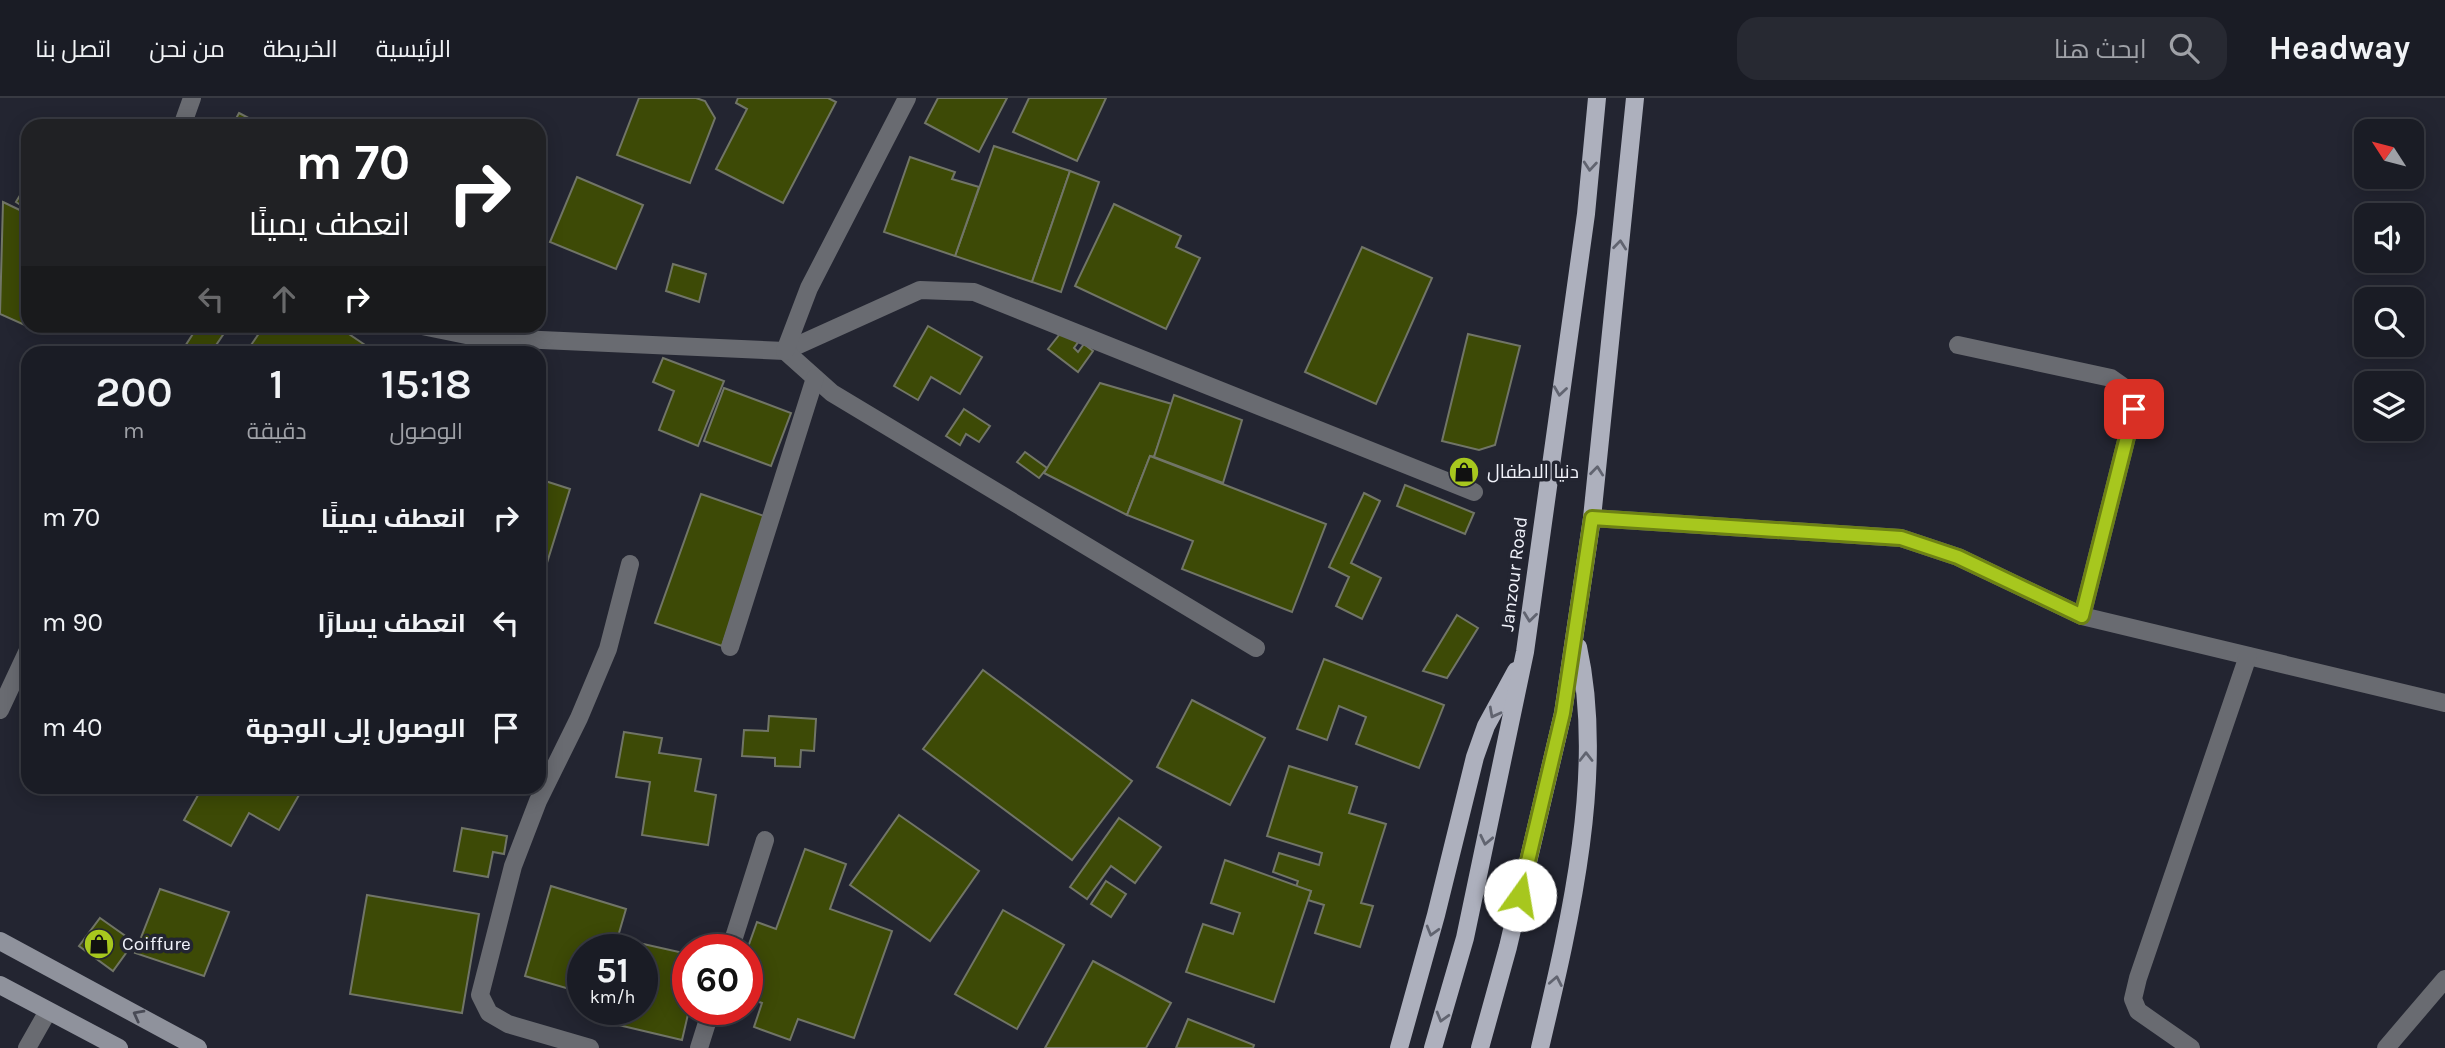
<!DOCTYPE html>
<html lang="ar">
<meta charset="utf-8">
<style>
:root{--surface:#1a1c25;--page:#272932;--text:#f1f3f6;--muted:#9fa1a7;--line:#383a42}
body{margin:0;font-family:Karla,Cairo,sans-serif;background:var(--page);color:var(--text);direction:rtl;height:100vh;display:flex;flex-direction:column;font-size:26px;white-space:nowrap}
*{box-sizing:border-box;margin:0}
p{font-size:23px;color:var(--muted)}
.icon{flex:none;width:38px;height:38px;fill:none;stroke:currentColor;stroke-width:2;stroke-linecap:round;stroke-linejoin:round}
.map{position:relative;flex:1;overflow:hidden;direction:ltr}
.details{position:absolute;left:21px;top:248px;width:525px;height:448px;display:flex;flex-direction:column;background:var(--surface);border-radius:21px;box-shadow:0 4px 18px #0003,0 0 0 2px var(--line);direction:rtl}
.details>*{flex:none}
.guide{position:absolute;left:21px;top:21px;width:525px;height:214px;border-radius:21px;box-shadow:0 4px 18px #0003,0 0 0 2px var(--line);direction:rtl;background:#202124;color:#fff;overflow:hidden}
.needle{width:46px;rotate:306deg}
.controls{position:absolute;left:2354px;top:21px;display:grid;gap:14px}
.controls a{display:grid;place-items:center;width:70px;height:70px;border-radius:14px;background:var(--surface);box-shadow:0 4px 18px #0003,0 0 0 2px var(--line);font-size:35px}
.speed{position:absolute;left:567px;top:836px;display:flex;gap:14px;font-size:35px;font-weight:700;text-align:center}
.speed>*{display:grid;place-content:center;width:91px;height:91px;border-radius:50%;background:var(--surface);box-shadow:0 4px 18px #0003,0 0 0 2px var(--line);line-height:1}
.speed small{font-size:18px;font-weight:400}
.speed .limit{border:10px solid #d22;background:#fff;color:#111}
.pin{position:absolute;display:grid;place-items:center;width:60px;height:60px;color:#fff;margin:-30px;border-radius:14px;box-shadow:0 4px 10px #0006}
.me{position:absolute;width:77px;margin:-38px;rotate:13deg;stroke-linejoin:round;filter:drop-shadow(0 0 5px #0008)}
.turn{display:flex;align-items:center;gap:24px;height:147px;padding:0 21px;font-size:32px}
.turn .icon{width:91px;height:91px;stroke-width:2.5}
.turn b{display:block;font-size:49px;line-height:60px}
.lanes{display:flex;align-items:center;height:66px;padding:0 21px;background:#0003;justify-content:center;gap:35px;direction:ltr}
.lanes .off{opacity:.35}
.eta{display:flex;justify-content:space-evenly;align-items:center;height:119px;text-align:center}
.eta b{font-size:42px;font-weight:600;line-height:49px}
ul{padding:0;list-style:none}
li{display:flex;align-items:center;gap:21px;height:105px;padding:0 21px}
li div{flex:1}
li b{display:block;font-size:26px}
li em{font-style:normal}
header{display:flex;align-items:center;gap:42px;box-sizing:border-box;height:98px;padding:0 35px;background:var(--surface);border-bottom:2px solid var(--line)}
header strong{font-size:33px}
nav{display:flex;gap:38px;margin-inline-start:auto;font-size:24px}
.search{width:490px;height:63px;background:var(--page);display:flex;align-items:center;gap:18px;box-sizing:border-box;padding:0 24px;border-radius:21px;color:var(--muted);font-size:26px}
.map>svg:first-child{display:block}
.building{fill:#3d4a06;stroke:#717567;stroke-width:2}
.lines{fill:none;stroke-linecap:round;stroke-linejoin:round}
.street{stroke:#696b71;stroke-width:18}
.secondary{stroke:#8f929c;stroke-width:18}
.primary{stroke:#adb0bd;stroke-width:18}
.oneway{stroke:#616470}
.oneway2{stroke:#494b56}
.route-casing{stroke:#6d8114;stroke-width:18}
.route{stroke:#a7c71e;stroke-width:12}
.labels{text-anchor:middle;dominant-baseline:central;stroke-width:7;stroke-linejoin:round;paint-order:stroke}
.poi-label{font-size:19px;fill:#f1f3fb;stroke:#232531;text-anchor:start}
.street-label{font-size:19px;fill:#f1f3fb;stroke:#232531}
</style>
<header>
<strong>Headway</strong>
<div class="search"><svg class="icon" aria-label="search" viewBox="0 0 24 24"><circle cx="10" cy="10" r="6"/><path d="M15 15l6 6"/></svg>ابحث هنا</div>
<nav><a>الرئيسية</a><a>الخريطة</a><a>من نحن</a><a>اتصل بنا</a></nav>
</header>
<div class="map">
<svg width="2445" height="950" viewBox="0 0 2445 950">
<rect width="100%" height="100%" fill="#232531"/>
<g class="building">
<polygon points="639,0 696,0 705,3 715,20 690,85 617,57"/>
<polygon points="738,0 828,0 836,4 783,105 716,71 747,11 736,5"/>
<polygon points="938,0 1007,0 979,54 925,25"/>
<polygon points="1029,0 1106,0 1077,63 1013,34"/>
<polygon points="239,15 264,28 232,28"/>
<polygon points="994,48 1070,73 1032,184 955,158"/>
<polygon points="910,59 955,74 952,81 979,89 955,158 884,134"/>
<polygon points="1070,73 1099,84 1061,194 1032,184"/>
<polygon points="577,79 643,107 616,171 550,144"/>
<polygon points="28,84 28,112 16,104"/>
<polygon points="3,104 28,116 28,228 39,228 36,232 0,216"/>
<polygon points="1114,106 1181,138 1176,149 1200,160 1166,231 1075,188"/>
<polygon points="1362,149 1432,180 1376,306 1305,274"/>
<polygon points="673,166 706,176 699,204 666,193"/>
<polygon points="198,228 229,228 210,256 180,256"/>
<polygon points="264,228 337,228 368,249 363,256 245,256"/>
<polygon points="928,228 982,259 960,296 931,279 918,302 894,288"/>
<polygon points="1063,232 1079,243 1074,250 1078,254 1084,246 1093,253 1078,274 1048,251"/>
<polygon points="1468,236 1520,248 1495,347 1479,352 1442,343"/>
<polygon points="663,260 724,283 698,348 659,332 674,293 653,284"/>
<polygon points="1100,285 1172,306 1154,359 1150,358 1127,417 1044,375"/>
<polygon points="724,290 791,315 771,368 704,343"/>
<polygon points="1174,297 1242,322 1223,385 1154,359"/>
<polygon points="964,311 990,328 979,344 966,336 960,347 946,338"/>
<polygon points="1025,354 1047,370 1039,380 1017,364"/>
<polygon points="1150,358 1326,426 1292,514 1182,471 1193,443 1127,417"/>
<polygon points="539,381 570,391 546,468 539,466"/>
<polygon points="1405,387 1474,415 1465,436 1397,408"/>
<polygon points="1364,395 1380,403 1351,465 1381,480 1362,521 1336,508 1349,479 1329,469"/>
<polygon points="701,396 767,419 722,548 655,525"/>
<polygon points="1457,517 1478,530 1447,580 1423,573"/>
<polygon points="1324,561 1444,607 1419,670 1356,646 1366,619 1339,608 1327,642 1297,631"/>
<polygon points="983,572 1132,683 1072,762 923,651"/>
<polygon points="1192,602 1265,640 1230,707 1157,669"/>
<polygon points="769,618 816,621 814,653 801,652 800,669 775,668 775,660 742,658 744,632 768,633"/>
<polygon points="624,634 662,640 659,655 701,661 695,693 716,697 708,747 642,737 650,684 616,679"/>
<polygon points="1289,668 1357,689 1349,715 1386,726 1361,805 1373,808 1360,849 1315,835 1324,807 1308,802 1311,793 1296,789 1298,783 1273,774 1279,755 1319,767 1322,755 1267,738"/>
<polygon points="202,690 303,690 279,732 249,715 231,748 184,722"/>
<polygon points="899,717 979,773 930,843 850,787"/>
<polygon points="1119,720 1161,749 1135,785 1111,768 1087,801 1070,789"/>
<polygon points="462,730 507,738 504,756 493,754 488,779 454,773"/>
<polygon points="805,751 846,766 830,811 892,833 854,940 798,921 790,942 754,929 762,905 747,900 747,852 757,824 776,831"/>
<polygon points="1225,762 1311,793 1274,904 1186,874 1203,826 1233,836 1240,815 1211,805"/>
<polygon points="1106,783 1126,796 1111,819 1091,806"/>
<polygon points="551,788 626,811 614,852 583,852 583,895 525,878"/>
<polygon points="160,791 229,814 204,878 135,855"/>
<polygon points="367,797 479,816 462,915 350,896"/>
<polygon points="1003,812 1064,847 1017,931 955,896"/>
<polygon points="100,820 134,844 113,873 79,848"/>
<polygon points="630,843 688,856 689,912 682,942 610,925 614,912 642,912 642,852 628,852"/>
<polygon points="1093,863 1171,905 1146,950 1045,950"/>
<polygon points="1188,921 1254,947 1253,950 1176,950"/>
</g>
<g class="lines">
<g class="street">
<polyline points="182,28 192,0"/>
<polyline points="422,228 476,239 785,253 920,192 974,194 1474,394"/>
<polyline points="1958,247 2111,280 2128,292 2134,311 2082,518"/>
<polyline points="785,253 832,295 1256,550"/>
<polyline points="785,253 809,190 907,0"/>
<polyline points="1592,420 1901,440 1958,459 2082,518 2445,605"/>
<polyline points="730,549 815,280"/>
<polyline points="0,612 28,552"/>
<polyline points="730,852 765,742"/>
<polyline points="27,950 48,913"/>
<polyline points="590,950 508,926 489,915 480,897 513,768 538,703 579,620 608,551 630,466"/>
<polyline points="699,950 711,912"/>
<polyline points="2191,950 2138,913 2133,901 2138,880 2248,558"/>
<polyline points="2386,950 2445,881"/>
</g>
<g class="secondary">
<polyline points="0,843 198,950"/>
<polyline points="0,887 119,950"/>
</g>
<g class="primary">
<polyline points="1399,950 1436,817 1475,659 1486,628 1516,573"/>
<polyline points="1433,950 1465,840 1525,554 1586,116 1597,0"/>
<polyline points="1480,950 1508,849 1563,615 1592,420 1635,0"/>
<path d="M1540,950C1569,827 1606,675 1578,549"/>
</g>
</g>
<defs><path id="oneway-chevron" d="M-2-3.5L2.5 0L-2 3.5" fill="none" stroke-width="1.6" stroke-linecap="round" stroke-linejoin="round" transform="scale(1.75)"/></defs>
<g class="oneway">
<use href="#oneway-chevron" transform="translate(1590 68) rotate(95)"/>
<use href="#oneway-chevron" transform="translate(1620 147) rotate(-84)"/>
<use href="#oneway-chevron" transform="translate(1560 293) rotate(98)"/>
<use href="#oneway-chevron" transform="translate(1597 373) rotate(-84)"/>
<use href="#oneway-chevron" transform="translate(1530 519) rotate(97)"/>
<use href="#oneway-chevron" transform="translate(1494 615) rotate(118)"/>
<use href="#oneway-chevron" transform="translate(1586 659) rotate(-90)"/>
<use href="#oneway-chevron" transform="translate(1486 742) rotate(102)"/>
<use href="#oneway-chevron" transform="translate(1432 833) rotate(106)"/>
<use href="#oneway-chevron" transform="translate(1556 883) rotate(-79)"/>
<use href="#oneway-chevron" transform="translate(1442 919) rotate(106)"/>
</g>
<use class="oneway2" href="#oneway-chevron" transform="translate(138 917) rotate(-152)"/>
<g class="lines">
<g class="route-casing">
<polyline id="route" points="1520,797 1563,615 1592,420 1901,440 1958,459 2082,518 2134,311"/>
</g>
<use href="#route" class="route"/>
</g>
<defs>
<g id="shop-disc" transform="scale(1.575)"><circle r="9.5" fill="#a7c71e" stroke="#232531"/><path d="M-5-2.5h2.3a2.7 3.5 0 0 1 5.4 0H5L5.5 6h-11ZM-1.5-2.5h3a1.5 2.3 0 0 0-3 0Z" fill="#111"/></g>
</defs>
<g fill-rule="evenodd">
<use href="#shop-disc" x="1464" y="374"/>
<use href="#shop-disc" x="99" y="846"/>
</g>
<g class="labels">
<g class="poi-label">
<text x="1487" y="374">دنيا الاطفال</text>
<text x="122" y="846">Coiffure</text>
</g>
<g class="street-label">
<text transform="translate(1514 476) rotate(-83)">Janzour Road</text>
</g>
</g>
</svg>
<div class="controls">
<a><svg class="needle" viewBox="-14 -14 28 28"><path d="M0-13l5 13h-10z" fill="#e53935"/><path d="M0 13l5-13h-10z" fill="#9fa1a7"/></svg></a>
<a><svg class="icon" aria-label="sound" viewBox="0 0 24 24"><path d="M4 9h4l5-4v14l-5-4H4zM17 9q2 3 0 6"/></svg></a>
<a><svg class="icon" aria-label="search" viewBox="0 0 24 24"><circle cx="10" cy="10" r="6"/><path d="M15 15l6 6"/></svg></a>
<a><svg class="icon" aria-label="layers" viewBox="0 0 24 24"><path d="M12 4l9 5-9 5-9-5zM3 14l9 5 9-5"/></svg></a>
</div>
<div class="speed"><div>51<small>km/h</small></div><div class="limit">60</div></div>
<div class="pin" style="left:2134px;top:311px;background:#d93025"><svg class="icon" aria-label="arrive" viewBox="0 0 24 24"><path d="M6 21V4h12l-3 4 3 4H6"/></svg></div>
<svg class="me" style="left:1520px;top:797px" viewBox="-20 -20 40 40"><circle r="19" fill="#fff"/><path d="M0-13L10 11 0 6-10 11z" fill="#a7c71e"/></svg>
<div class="guide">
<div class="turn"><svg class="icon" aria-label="right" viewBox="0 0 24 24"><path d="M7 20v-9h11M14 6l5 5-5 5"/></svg><div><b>70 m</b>انعطف يمينًا</div></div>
<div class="lanes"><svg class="icon off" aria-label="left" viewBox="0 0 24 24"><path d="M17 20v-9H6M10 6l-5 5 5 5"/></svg><svg class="icon off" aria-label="ahead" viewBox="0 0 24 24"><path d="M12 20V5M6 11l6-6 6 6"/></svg><svg class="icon" aria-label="right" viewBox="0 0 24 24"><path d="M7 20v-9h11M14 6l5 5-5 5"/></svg></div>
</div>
<section class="details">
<div class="eta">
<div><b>15:18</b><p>الوصول</p></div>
<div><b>1</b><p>دقيقة</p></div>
<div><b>200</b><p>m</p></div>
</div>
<ul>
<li><svg class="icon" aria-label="right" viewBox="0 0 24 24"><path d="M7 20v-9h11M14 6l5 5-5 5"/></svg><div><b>انعطف يمينًا</b></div><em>70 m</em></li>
<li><svg class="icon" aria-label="left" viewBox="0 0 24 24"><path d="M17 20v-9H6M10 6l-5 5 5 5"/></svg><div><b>انعطف يسارًا</b></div><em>90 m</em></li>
<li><svg class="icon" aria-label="arrive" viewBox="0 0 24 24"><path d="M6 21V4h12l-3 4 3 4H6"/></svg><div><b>الوصول إلى الوجهة</b></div><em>40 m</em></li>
</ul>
</section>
</div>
